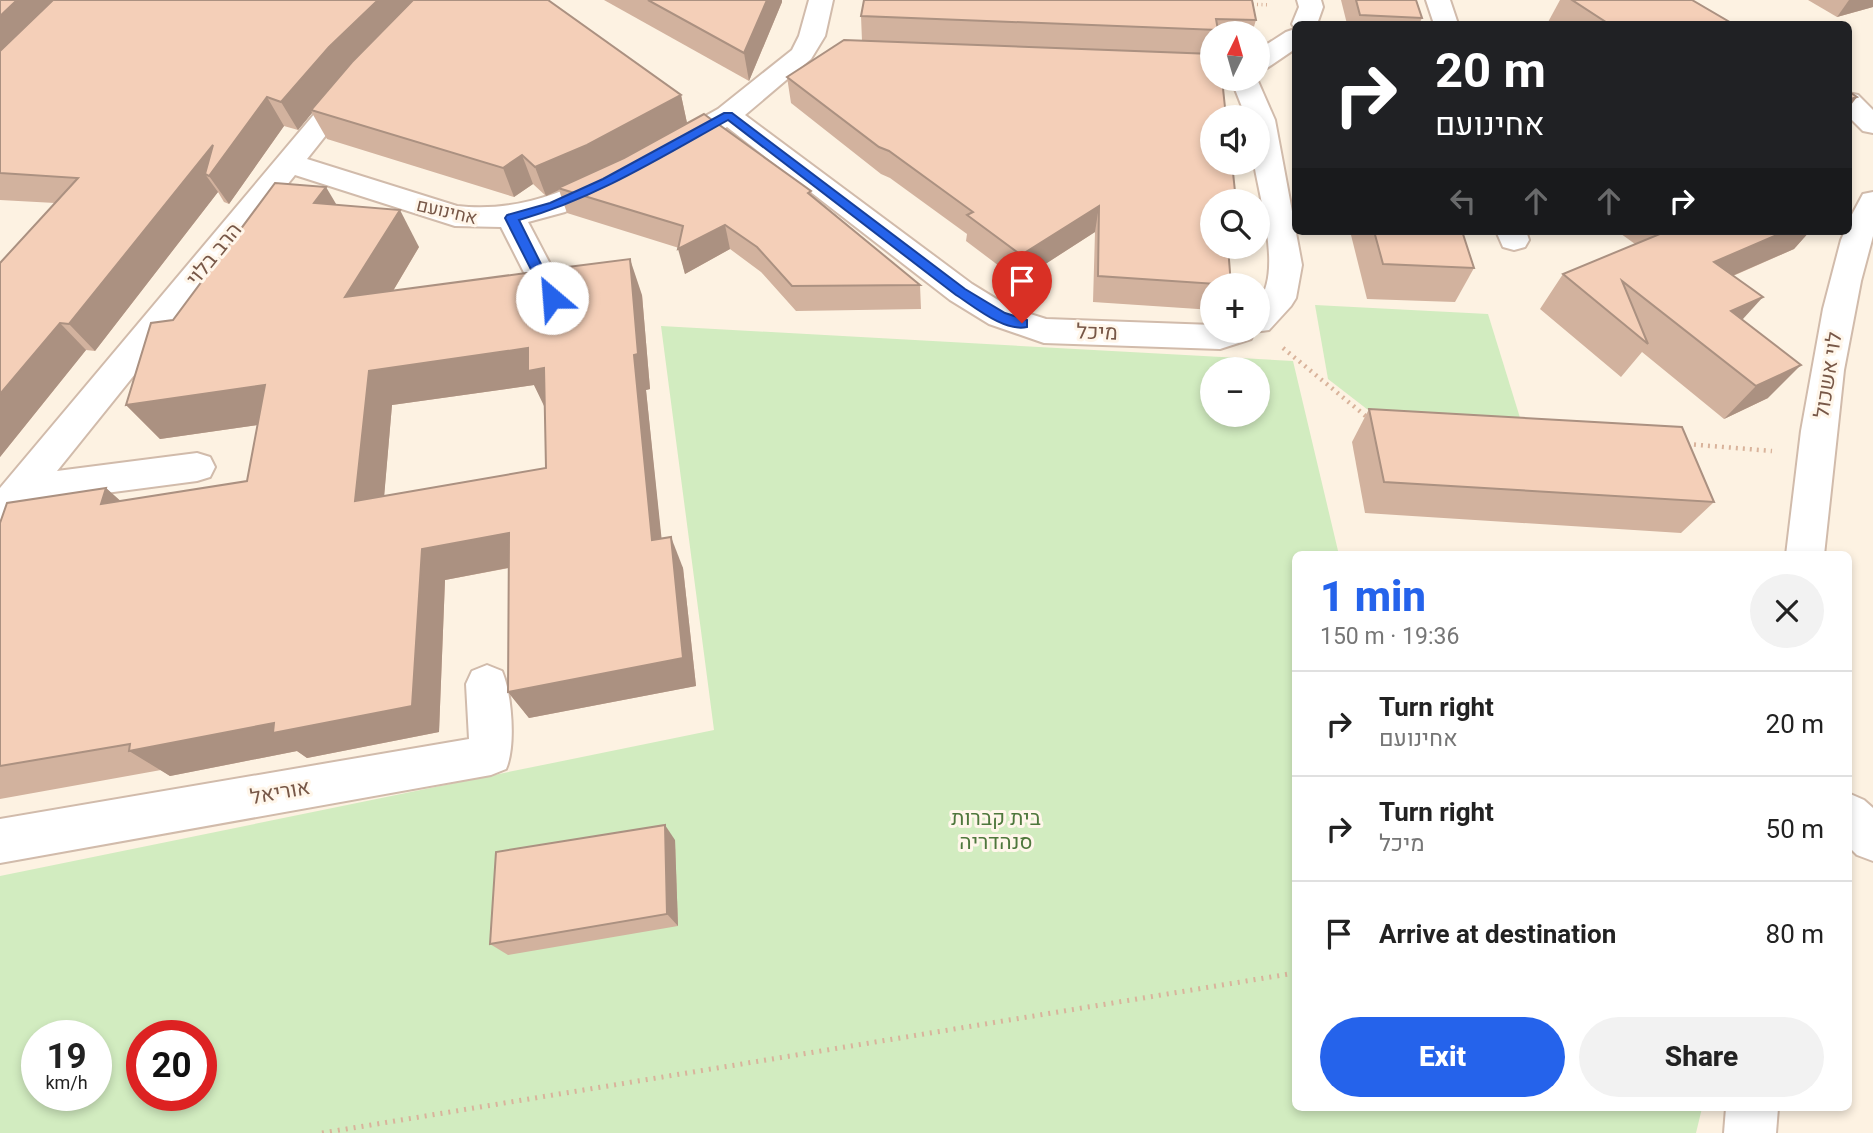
<!DOCTYPE html>
<meta charset="utf-8">
<style>
:root{--surface:#fff;--page:#f2f2f2;--text:#222;--muted:#767676;--line:#e0e0e0;--accent:#2563eb}
body{margin:0;font-family:Roboto,Heebo,sans-serif;background:var(--page);color:var(--text);height:100vh;display:flex;flex-direction:column;font-size:26px;white-space:nowrap}
*{box-sizing:border-box;margin:0}
p{font-size:23px;color:var(--muted)}
.icon{flex:none;width:38px;height:38px;fill:none;stroke:currentColor;stroke-width:2;stroke-linecap:round;stroke-linejoin:round}
.map{position:relative;flex:1;overflow:hidden}
.drawer{position:absolute;left:1292px;top:551px;width:560px;height:560px;display:flex;flex-direction:column;background:var(--surface);border-radius:10px;box-shadow:0 4px 10px #0003}
.drawer>*{flex:none}
.top-card{position:absolute;left:1292px;top:21px;width:560px;height:214px;border-radius:10px;box-shadow:0 4px 10px #0003;background:#202124;color:#fff;overflow:hidden}
.needle{width:46px;rotate:5deg}
.fabs{position:absolute;left:1200px;top:21px;display:grid;gap:14px}
.fabs a{display:grid;place-items:center;width:70px;height:70px;border-radius:50%;background:var(--surface);box-shadow:0 4px 10px #0003;font-size:35px}
.speed{position:absolute;left:21px;top:1020px;display:flex;gap:14px;font-size:35px;font-weight:700;text-align:center}
.speed>*{display:grid;place-content:center;width:91px;height:91px;border-radius:50%;background:var(--surface);box-shadow:0 4px 10px #0003;line-height:1}
.speed small{font-size:18px;font-weight:400}
.speed .limit{border:10px solid #d22;background:#fff;color:#111}
.pin{position:absolute;display:grid;place-items:center;width:60px;height:60px;color:#fff;margin:-72px -30px;border-radius:50% 50% 50% 0;rotate:-45deg;box-shadow:0 0 7px #0007}
.pin .icon{rotate:45deg}
.me{position:absolute;width:77px;margin:-38px;rotate:333deg;stroke-linejoin:round;filter:drop-shadow(0 0 5px #0008)}
.turn{display:flex;align-items:center;gap:24px;height:147px;padding:0 28px;font-size:32px}
.turn .icon{width:91px;height:91px;stroke-width:2.5}
.turn b{display:block;font-size:49px;line-height:60px}
.lanes{display:flex;align-items:center;height:66px;padding:0 28px;background:#0003;justify-content:center;gap:35px;direction:ltr}
.lanes .off{opacity:.35}
.round{display:grid;place-items:center;flex:none;width:74px;height:74px;border-radius:37px;background:var(--page)}
.overview{display:flex;align-items:center;justify-content:space-between;height:119px;padding:0 28px}
h1{font-size:42px;font-weight:800;line-height:52px;color:var(--accent)}
.primary-button{display:flex;gap:14px;margin-top:auto;padding:14px 28px}
.primary-button a{flex:1;height:80px;border-radius:42px;background:var(--accent);color:#fff;font-size:28px;font-weight:800;line-height:80px;text-align:center}
.primary-button a+a{background:var(--page);color:var(--text)}
ul{padding:0;list-style:none}
li{display:flex;align-items:center;gap:21px;height:105px;padding:0 28px;border-top:2px solid var(--line)}
li div{flex:1}
li b{display:block;font-size:26px}
li em{font-style:normal}
.map>svg:first-child{display:block}
.green{fill:#d2ecc0;fill-rule:evenodd}
.lines{fill:none;stroke-linecap:round;stroke-linejoin:round}
.minor-casing{stroke:#d1bbab;stroke-width:4}
.path-far2{stroke:#d9b39b;stroke-width:3.5;stroke-dasharray:1 3.5;stroke-linecap:butt}
.path-far1{stroke:#d9b39b;stroke-width:4.5;stroke-dasharray:2 5;stroke-linecap:butt}
.path{stroke:#d9b39b;stroke-width:5;stroke-dasharray:2 6;stroke-linecap:butt}
.minor{fill:#fff;fill-rule:evenodd}
.wall{fill:#d2b29e;fill-rule:evenodd}
.shaded-wall{fill:#ab9181}
.building{fill:#f4cfb8;stroke:#ab9181;stroke-width:2;fill-rule:evenodd}
.route{fill:#2563eb;stroke:#184099;stroke-width:2}
.labels{text-anchor:middle;dominant-baseline:central;stroke-width:6;stroke-linejoin:round;paint-order:stroke}
.far-street-label{font-size:18px;fill:#775747;stroke:#fff6ea}
.street-label{font-size:21px;fill:#775747;stroke:#fff6ea}
.park-label{font-size:21px;fill:#4e773c;stroke:#fff6ea}
</style>
<div class="map">
<svg width="1873" height="1133" viewBox="0 0 1873 1133">
<rect width="100%" height="100%" fill="#fdf2e2"/>
<g class="green">
<polygon points="1315,305 1488,314 1521,421 1372,413 1328,379"/>
<path d="M661,326L1293,361L1339,555H1295V1108H1702L1696,1133H0V876L714,730ZM1213,369H1258V415H1213ZM37,1036H96V1096H37ZM142,1036H201V1096H142Z"/>
</g>
<g class="lines">
<g class="minor-casing">
<g id="minor">
<path d="M809,0H833L825,36L811,59L745,115L972,284L1011,308L1046,319L1213,325V331H1258V301C1283,275 1259,196 1254,163H1258V117H1246L1231,79H1257L1275,120L1302,265L1296,298L1291,306L1269,330L1254,332L1251,339L1220,349L1044,343L989,324L950,300L727,127C707,138 682,160 659,154L655,148L659,142L718,109L792,50L799,36Z"/>
<polygon points="1297,0 1321,0 1323,7 1317,24 1295,24 1295,28 1292,24 1299,7"/>
<polygon points="1426,0 1450,0 1458,24 1434,24"/>
<polygon points="1295,29 1295,49 1267,68 1258,70 1258,50 1286,32"/>
<path d="M352,78L361,80L365,86L307,159L457,206C510,212 553,197 600,174L610,171L620,174L624,180L620,186L565,212L528,222L568,298L563,306L552,309L541,306L501,227L455,226L295,175L57,471L197,453L210,457L215,467L210,477L197,481L30,503L13,525L0,529V488L343,80Z"/>
<polygon points="1848,93 1858,95 1873,110 1873,133 1863,131 1848,116"/>
<polygon points="1873,192 1873,236 1861,281 1844,370 1824,555 1786,555 1801,431 1823,309 1841,240 1845,231 1848,231 1848,222 1863,194"/>
<polygon points="1496,231 1526,231 1529,240 1525,247 1514,250 1503,247"/>
<path d="M487,665L502,671C512,694 516,746 506,769L491,775L0,863V819L469,739L466,684L472,671Z"/>
<polygon points="1848,793 1864,800 1873,808 1873,861 1857,855 1848,846"/>
<polygon points="1726,1108 1778,1108 1776,1133 1724,1133"/>
</g>
</g>
<polyline class="path-far2" points="1248,4 1270,5"/>
<g class="path-far1">
<polyline points="1283,348 1368,418"/>
<polyline points="1687,444 1772,451"/>
</g>
<polyline class="path" points="322,1133 1295,973"/>
<use href="#minor" class="minor"/>
</g>
<g class="wall">
<polygon points="0,0 681,95 687,123 621,160 716,123 716,125 811,191 812,195 920,285 921,309 796,311 761,272 730,249 685,274 679,248 567,213 559,190 546,196 533,184 514,197 327,139 312,113 298,130 284,126 229,204 224,202 218,192 95,351 86,350 0,457 0,263 55,203 0,200"/>
<polygon points="604,0 782,0 782,2 749,81"/>
<polygon points="864,0 1256,20 1252,33 1213,33 1212,54 1213,201 1231,285 1213,285 1213,310 1093,302 1095,232 1019,281 966,241 967,234 890,178 881,174 791,103 787,77 862,41 861,16"/>
<polygon points="1341,0 1416,0 1422,18 1419,24 1347,24"/>
<polygon points="1560,0 1692,0 1733,24 1547,24"/>
<polygon points="1808,0 1873,0 1873,7 1837,17"/>
<path d="M336,205L419,247L393,291L642,295L650,389L646,390L661,538L683,568L696,686L529,718L508,692L509,568L445,580L439,732L307,758L297,751L170,776L161,770L0,799V523L106,488L120,501L247,481L258,425L160,439L126,405L173,320ZM534,385L545,406L546,468L384,496L392,405Z"/>
<polygon points="1350,231 1462,231 1474,268 1455,302 1367,299"/>
<polygon points="1617,231 1810,231 1794,249 1733,276 1742,320 1768,398 1724,419 1642,352 1621,377 1540,309 1563,274 1635,244"/>
<polygon points="1369,409 1714,502 1681,533 1365,513 1352,442"/>
<polygon points="675,840 678,926 508,955 490,944"/>
</g>
<g class="shaded-wall">
<polygon points="17,0 68,0 0,64 0,16"/>
<polygon points="378,0 418,0 311,110 312,113 298,130 281,102 329,47"/>
<polygon points="767,0 782,0 782,2 749,81 744,53"/>
<polygon points="1849,0 1873,0 1873,7 1837,17"/>
<polygon points="681,95 687,123 596,174 558,188 559,190 546,196 535,167"/>
<polygon points="267,97 284,126 229,204 209,176 205,174 218,192 95,351 69,324 213,145"/>
<polygon points="1857,97 1848,109 1848,100"/>
<polygon points="522,155 533,184 514,197 503,168"/>
<polygon points="326,187 348,224 314,203"/>
<polygon points="1099,206 1095,232 1019,281 1021,255"/>
<polygon points="400,210 419,247 368,333 345,297"/>
<polygon points="725,225 730,249 685,274 678,249"/>
<polygon points="1786,231 1810,231 1794,249 1686,296 1714,262"/>
<polygon points="630,259 642,295 650,389 646,390 665,571 652,540 634,355"/>
<polygon points="1763,297 1732,331 1731,311"/>
<polygon points="60,323 86,350 0,457 0,394"/>
<polygon points="528,348 544,368 544,406 534,385 392,405 381,533 355,501 369,371"/>
<polygon points="1801,365 1768,398 1724,419 1756,386"/>
<polygon points="265,385 293,420 160,439 126,405"/>
<polygon points="106,488 142,520 101,504"/>
<polygon points="509,533 528,564 445,580 439,732 307,758 297,751 170,776 129,751 422,549"/>
<polygon points="671,537 683,568 696,686 529,718 508,692"/>
<polygon points="665,825 675,840 678,926 667,914"/>
</g>
<g class="building">
<polygon points="0,0 17,0 0,16"/>
<polygon points="53,0 378,0 329,47 281,102 267,97 209,176 205,174 213,145 69,324 60,323 0,394 0,263 78,178 0,173 0,51"/>
<polygon points="413,0 548,0 681,95 587,145 535,167 522,155 503,168 311,110 352,62"/>
<polygon points="648,0 767,0 744,53"/>
<polygon points="864,0 1252,0 1256,20 1216,19 1218,30 861,16"/>
<polygon points="1356,0 1416,0 1422,18 1360,15"/>
<polygon points="1572,0 1692,0 1733,24 1609,24"/>
<polygon points="844,40 1213,54 1213,79 1222,79 1226,117 1213,117 1213,163 1232,163 1236,201 1213,201 1213,247 1228,247 1231,285 1098,276 1099,206 1021,255 967,215 973,212 889,151 879,147 787,77"/>
<polygon points="1848,91 1857,97 1848,100"/>
<polygon points="704,114 716,123 714,126 718,124 811,191 808,193 920,285 792,286 757,247 725,225 678,249 683,226 558,188 624,158"/>
<path d="M275,183L326,187L314,203L400,210L345,297L526,273L538,275L552,269L630,259L638,354L634,355L652,540L671,537L683,658L508,692L509,533L422,549L412,706L273,733L274,723L129,751L130,744L0,766V523L7,503L106,488L101,504L247,481L265,385L126,405L151,323L173,320ZM528,348V371L544,368L546,468L355,501L369,371Z"/>
<polygon points="1374,231 1462,231 1474,268 1383,264"/>
<polygon points="1667,231 1786,231 1714,262 1763,297 1731,311 1801,365 1756,386 1622,281 1648,344 1563,274"/>
<polygon points="1369,409 1682,427 1714,502 1384,482"/>
<polygon points="665,825 667,914 490,944 496,852"/>
</g>
<path class="route" d="M724,113H732L965,289L1005,313L1027,320V327C1004,332 975,307 956,295L728,120C660,158 594,199 519,220L558,298L552,302L547,301L505,218L507,215L550,203L603,179Z"/>
<g class="labels">
<g class="far-street-label">
<text transform="translate(447 211) rotate(13)">אחינועם</text>
</g>
<g class="street-label">
<text transform="translate(214 254) rotate(-51)">הרב בלוי</text>
<text transform="translate(1097 332) rotate(2)">מיכל</text>
<text transform="translate(1828 375) rotate(-81)">לוי אשכול</text>
<text transform="translate(280 792) rotate(-10)">אוריאל</text>
</g>
<g class="park-label">
<text x="996" y="818">בית קברות<tspan x="996" dy="24">סנהדריה</tspan></text>
</g>
</g>
</svg>
<div class="fabs">
<a><svg class="needle" viewBox="-14 -14 28 28"><path d="M0-13l5 13h-10z" fill="#e53935"/><path d="M0 13l5-13h-10z" fill="#767676"/></svg></a>
<a><svg class="icon" aria-label="sound" viewBox="0 0 24 24"><path d="M4 9h4l5-4v14l-5-4H4zM17 9q2 3 0 6"/></svg></a>
<a><svg class="icon" aria-label="search" viewBox="0 0 24 24"><circle cx="10" cy="10" r="6"/><path d="M15 15l6 6"/></svg></a>
<a>+</a>
<a>−</a>
</div>
<div class="speed"><div>19<small>km/h</small></div><div class="limit">20</div></div>
<div class="pin" style="left:1022px;top:323px;background:#d93025"><svg class="icon" aria-label="arrive" viewBox="0 0 24 24"><path d="M6 21V4h12l-3 4 3 4H6"/></svg></div>
<svg class="me" style="left:552px;top:298px" viewBox="-20 -20 40 40"><circle r="19" fill="#fff"/><path d="M0-13L10 11 0 6-10 11z" fill="#2563eb"/></svg>
<div class="top-card">
<div class="turn"><svg class="icon" aria-label="right" viewBox="0 0 24 24"><path d="M7 20v-9h11M14 6l5 5-5 5"/></svg><div><b>20 m</b>אחינועם</div></div>
<div class="lanes"><svg class="icon off" aria-label="left" viewBox="0 0 24 24"><path d="M17 20v-9H6M10 6l-5 5 5 5"/></svg><svg class="icon off" aria-label="ahead" viewBox="0 0 24 24"><path d="M12 20V5M6 11l6-6 6 6"/></svg><svg class="icon off" aria-label="ahead" viewBox="0 0 24 24"><path d="M12 20V5M6 11l6-6 6 6"/></svg><svg class="icon" aria-label="right" viewBox="0 0 24 24"><path d="M7 20v-9h11M14 6l5 5-5 5"/></svg></div>
</div>
<section class="drawer">
<div class="overview"><div><h1>1 min</h1><p>150 m · 19:36</p></div><a class="round"><svg class="icon" aria-label="close" viewBox="0 0 24 24"><path d="M6 6l12 12M18 6L6 18"/></svg></a></div>
<ul>
<li><svg class="icon" aria-label="right" viewBox="0 0 24 24"><path d="M7 20v-9h11M14 6l5 5-5 5"/></svg><div><b>Turn right</b><p>אחינועם</p></div><em>20 m</em></li>
<li><svg class="icon" aria-label="right" viewBox="0 0 24 24"><path d="M7 20v-9h11M14 6l5 5-5 5"/></svg><div><b>Turn right</b><p>מיכל</p></div><em>50 m</em></li>
<li><svg class="icon" aria-label="arrive" viewBox="0 0 24 24"><path d="M6 21V4h12l-3 4 3 4H6"/></svg><div><b>Arrive at destination</b></div><em>80 m</em></li>
</ul>
<div class="primary-button"><a>Exit</a><a>Share</a></div>
</section>
</div>
